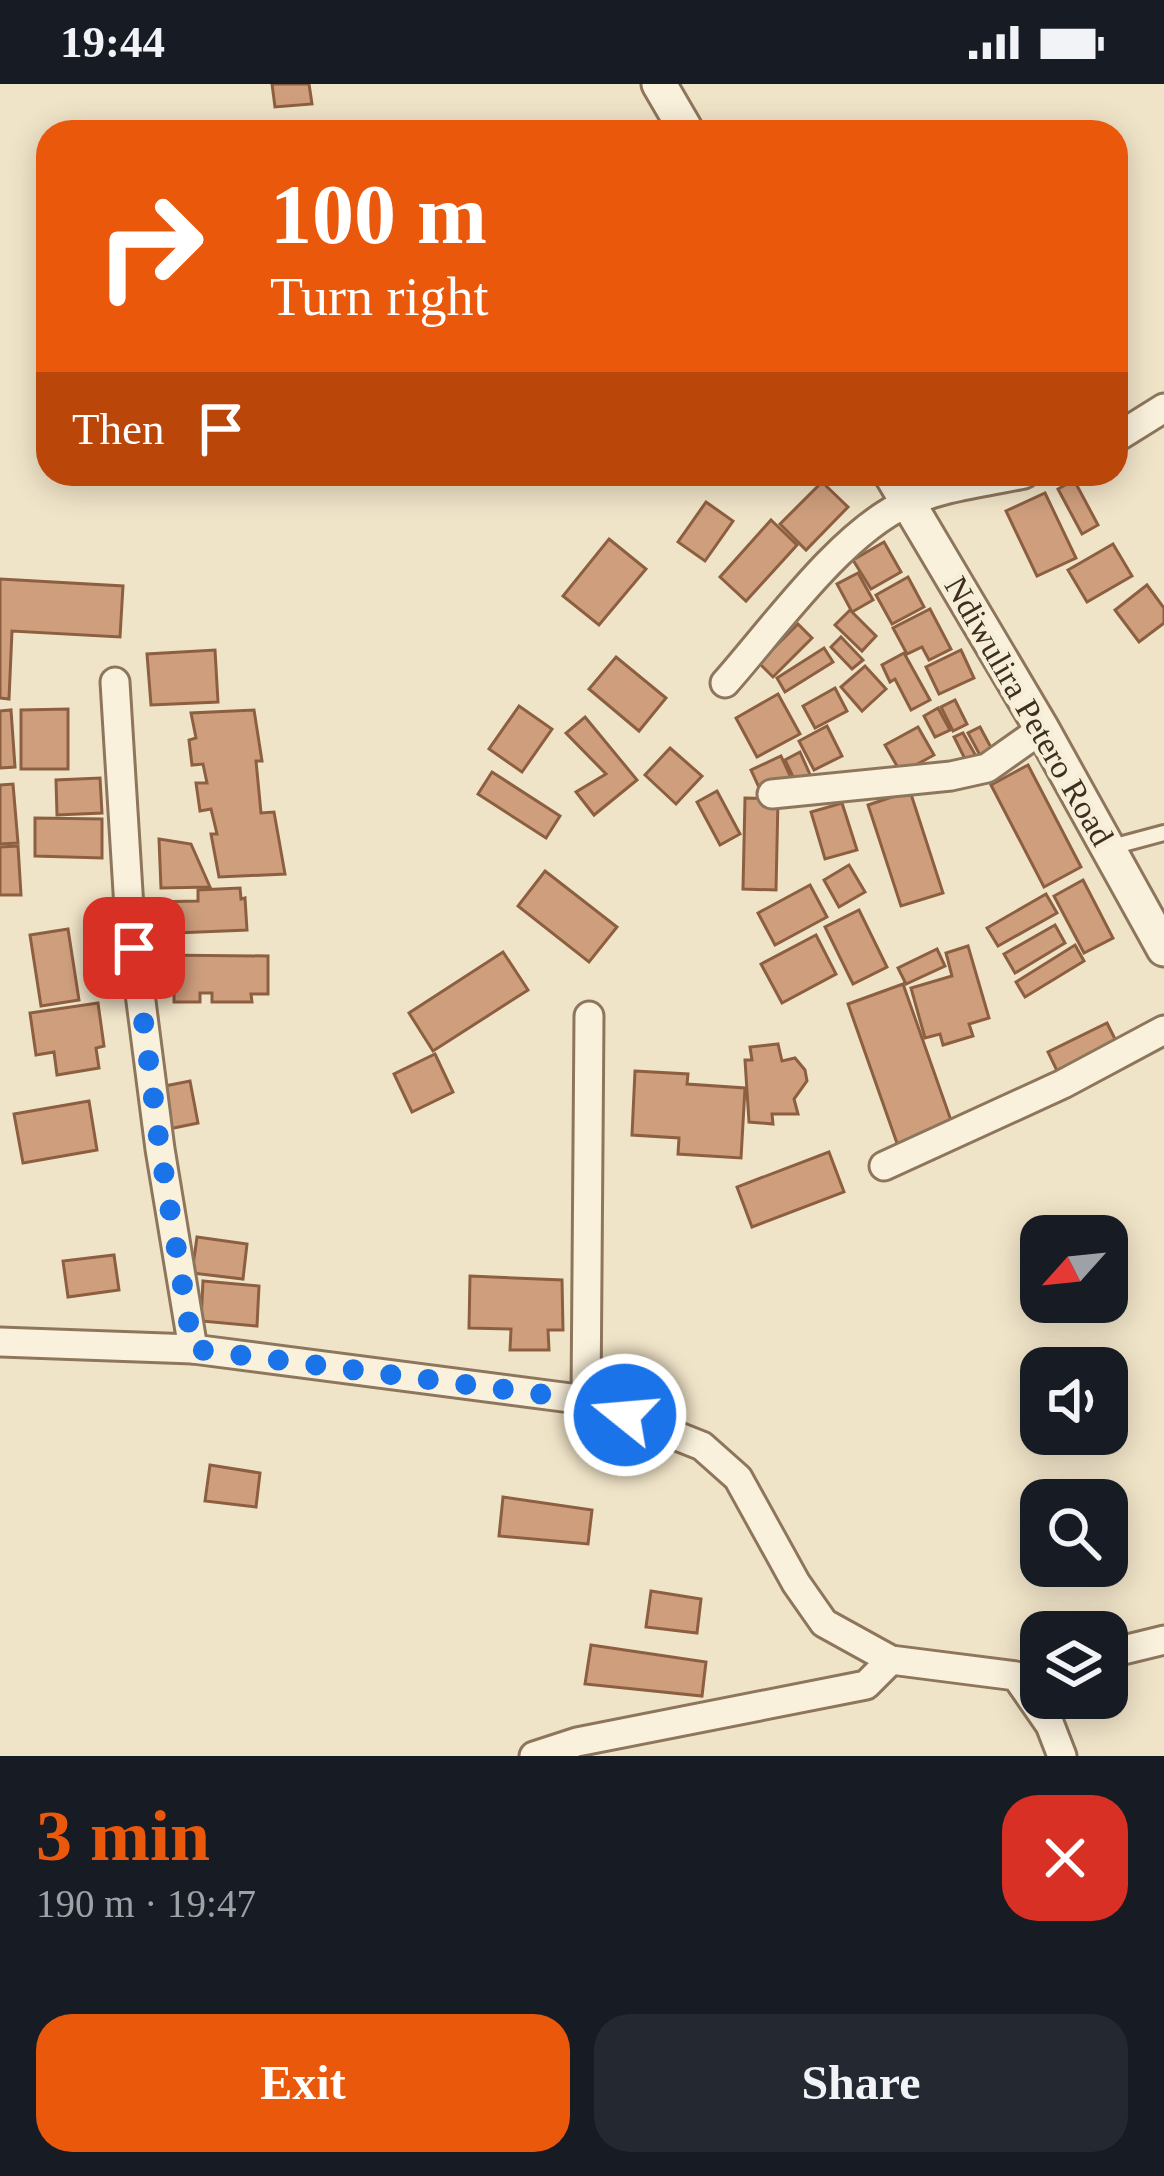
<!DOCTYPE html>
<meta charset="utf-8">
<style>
:root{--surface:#171b24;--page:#242831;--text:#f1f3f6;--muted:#9ea1a6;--accent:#ea580c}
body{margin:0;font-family:Georgia,serif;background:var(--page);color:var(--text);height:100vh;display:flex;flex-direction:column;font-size:45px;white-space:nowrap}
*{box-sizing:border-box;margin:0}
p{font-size:39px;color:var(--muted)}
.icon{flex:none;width:66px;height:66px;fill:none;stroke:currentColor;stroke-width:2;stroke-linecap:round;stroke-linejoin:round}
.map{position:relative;height:1672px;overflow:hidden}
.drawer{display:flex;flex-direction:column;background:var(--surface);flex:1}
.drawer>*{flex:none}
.banner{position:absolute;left:36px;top:36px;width:1092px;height:366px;border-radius:36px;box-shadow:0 6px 30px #0003;background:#ea580c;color:#fff;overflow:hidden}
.needle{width:78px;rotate:243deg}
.buttons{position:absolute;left:1020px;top:1131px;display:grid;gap:24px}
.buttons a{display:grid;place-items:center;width:108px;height:108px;border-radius:24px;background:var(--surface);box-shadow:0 6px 30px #0003;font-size:60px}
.pin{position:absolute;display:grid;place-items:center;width:102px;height:102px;color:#fff;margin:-51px;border-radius:24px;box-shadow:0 6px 18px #0006}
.me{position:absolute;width:132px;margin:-66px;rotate:287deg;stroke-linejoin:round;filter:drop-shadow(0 0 9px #0008)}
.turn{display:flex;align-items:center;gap:42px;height:252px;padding:0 36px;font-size:54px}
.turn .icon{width:156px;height:156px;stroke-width:2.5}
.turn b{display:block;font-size:84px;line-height:102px}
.then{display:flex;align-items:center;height:114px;padding:0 36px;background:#0003;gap:24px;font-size:45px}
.round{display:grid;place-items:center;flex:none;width:126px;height:126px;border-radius:36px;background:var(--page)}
.headline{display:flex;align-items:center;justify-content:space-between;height:204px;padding:0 36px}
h1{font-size:72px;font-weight:700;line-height:90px;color:var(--accent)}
.cta{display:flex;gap:24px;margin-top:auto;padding:24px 36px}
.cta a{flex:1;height:138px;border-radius:36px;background:var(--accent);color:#fff;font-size:48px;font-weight:700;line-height:138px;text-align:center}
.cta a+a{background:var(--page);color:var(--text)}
.status{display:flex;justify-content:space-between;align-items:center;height:84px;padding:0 60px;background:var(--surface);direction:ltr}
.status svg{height:33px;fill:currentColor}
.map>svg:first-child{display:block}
.building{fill:#cf9f7d;stroke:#8d5f41;stroke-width:3}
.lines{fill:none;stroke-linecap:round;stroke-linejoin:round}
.service-casing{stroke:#8d765c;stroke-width:20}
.minor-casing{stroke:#8d765c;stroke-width:33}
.tertiary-casing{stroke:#8d765c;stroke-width:39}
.service{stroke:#faf1dc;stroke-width:14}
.minor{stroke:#faf1dc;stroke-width:27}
.tertiary{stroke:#faf1dc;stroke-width:33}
.route{stroke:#1a73e8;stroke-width:21;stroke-dasharray:0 37.8}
.labels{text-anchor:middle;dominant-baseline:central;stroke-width:9;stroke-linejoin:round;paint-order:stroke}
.street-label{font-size:33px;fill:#3d2e20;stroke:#f7eed8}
</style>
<div class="status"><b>19:44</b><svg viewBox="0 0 49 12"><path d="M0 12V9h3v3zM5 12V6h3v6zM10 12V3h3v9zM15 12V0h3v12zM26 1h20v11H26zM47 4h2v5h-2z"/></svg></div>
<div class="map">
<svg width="1164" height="1672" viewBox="0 0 1164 1672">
<rect width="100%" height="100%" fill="#f0e4c8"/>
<g class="building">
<polygon points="272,0 309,0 312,20 275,23"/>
<polygon points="1074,396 1098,441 1082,450 1058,405"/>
<polygon points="822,398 848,423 806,466 780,440"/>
<polygon points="1045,409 1076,474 1037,492 1006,427"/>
<polygon points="706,418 733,437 705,477 678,458"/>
<polygon points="771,436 797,461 746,517 720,493"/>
<polygon points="609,455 646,485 599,541 563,512"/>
<polygon points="884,458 901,488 871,505 853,476"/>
<polygon points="1113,460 1132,492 1087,518 1068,486"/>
<polygon points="858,489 873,516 852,528 837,500"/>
<polygon points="908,493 924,523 892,540 876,511"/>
<polygon points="0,495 123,502 120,553 12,547 9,615 0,614"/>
<polygon points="1147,501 1164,524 1164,539 1139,558 1115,526"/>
<polygon points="930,525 951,565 929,576 922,563 907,570 893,544"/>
<polygon points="850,526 876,552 862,567 835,541"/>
<polygon points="798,540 812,554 773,593 759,579"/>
<polygon points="841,553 863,576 852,585 831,563"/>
<polygon points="824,564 833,578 785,608 777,594"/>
<polygon points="215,566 218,618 151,621 147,570"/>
<polygon points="961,566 974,594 939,610 926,583"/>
<polygon points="904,569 930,616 911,626 895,595 890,598 882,581"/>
<polygon points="616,573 666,614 639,647 589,605"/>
<polygon points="865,582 886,605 862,627 841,603"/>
<polygon points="835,604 847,627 815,644 803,622"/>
<polygon points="778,610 800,650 757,673 736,634"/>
<polygon points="955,616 967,640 953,647 941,623"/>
<polygon points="519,622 552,645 522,688 489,665"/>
<polygon points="938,624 950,646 935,653 924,632"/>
<polygon points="68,625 68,685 21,685 21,626"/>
<polygon points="11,626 15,683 0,684 0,627"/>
<polygon points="254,626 262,677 256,677 261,729 274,728 285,790 219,793 211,750 217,750 211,725 200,727 196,699 207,699 203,680 192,681 189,656 196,654 191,629"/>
<polygon points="585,633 637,696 594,731 576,708 606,690 566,649"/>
<polygon points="827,642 842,672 814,686 799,657"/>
<polygon points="918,643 934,671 901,689 885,661"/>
<polygon points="980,643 994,669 982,675 968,649"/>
<polygon points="963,649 976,672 966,677 954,653"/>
<polygon points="670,664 702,692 676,720 645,691"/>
<polygon points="800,668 812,695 798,703 785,676"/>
<polygon points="781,672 792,696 762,710 751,686"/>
<polygon points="1028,681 1081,783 1044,803 991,701"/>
<polygon points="492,688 560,732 546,754 478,710"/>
<polygon points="100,694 102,729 57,731 56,696"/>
<polygon points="13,700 18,759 0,760 0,701"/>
<polygon points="717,707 740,750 720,761 697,718"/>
<polygon points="910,707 943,809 901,822 868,721"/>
<polygon points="745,714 778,715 776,806 743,805"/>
<polygon points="842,719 857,766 825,775 811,728"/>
<polygon points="35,734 102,735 102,774 35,772"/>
<polygon points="159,755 191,760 210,803 161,804"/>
<polygon points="18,762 21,811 0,811 0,763"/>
<polygon points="849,781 865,808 839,823 824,796"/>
<polygon points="545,787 617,843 589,878 518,822"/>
<polygon points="1083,796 1113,854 1084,869 1054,812"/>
<polygon points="810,801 827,833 775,861 758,829"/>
<polygon points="240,804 241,815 245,814 247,846 152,850 151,818 198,817 198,806"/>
<polygon points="1046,810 1057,829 998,862 987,844"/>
<polygon points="859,826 887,883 853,900 825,843"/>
<polygon points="1055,841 1065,859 1015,889 1004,870"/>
<polygon points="68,845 79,916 41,922 30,851"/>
<polygon points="816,851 836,890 782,919 761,880"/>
<polygon points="1075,861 1084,877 1025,913 1016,898"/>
<polygon points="968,862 989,934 969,940 973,952 943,961 940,950 925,954 911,904 952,892 946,869"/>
<polygon points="937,865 945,882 906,900 898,884"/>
<polygon points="503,868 528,906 433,967 409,929"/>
<polygon points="158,871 268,872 268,910 251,910 252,918 212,918 212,909 200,909 200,918 174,918 174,908 158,908"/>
<polygon points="903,900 953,1042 898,1062 848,920"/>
<polygon points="98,919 104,962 96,964 99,984 57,991 54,968 36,971 30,929"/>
<polygon points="1107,939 1119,963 1060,993 1048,968"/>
<polygon points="778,960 782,977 795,974 805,986 807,997 794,1015 798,1030 772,1030 773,1040 749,1038 745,976 752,976 750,963"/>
<polygon points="435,970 453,1008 412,1028 394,990"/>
<polygon points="635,987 688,990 687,1000 745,1004 741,1074 678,1070 679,1054 632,1051"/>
<polygon points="190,997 198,1039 169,1045 160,1003"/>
<polygon points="89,1017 97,1066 23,1079 14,1030"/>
<polygon points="829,1068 844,1108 752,1143 737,1103"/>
<polygon points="197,1153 247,1160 243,1195 192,1189"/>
<polygon points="114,1171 119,1206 68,1213 63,1177"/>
<polygon points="470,1192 562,1196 563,1246 548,1246 549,1266 510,1266 511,1245 469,1244"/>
<polygon points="203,1197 259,1202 257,1242 201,1237"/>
<polygon points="210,1381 260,1389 256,1423 205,1417"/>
<polygon points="503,1413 592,1426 588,1460 499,1452"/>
<polygon points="651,1507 701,1515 697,1549 646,1543"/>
<polygon points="591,1561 706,1578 702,1612 585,1600"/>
</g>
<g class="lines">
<g class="service-casing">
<polyline id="service" points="1108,764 1164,749"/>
</g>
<g class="minor-casing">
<g id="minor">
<polyline points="1116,354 1164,324"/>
<polyline points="115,598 129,824 160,1065 193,1265"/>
<path d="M725,599C773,545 840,450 905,420C940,403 986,398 1024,390"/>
<polyline points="772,710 951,692 987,684 1042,645"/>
<polyline points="884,1082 1063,1000 1164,946"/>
<polyline points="0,1258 193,1265 586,1316 702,1362 738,1394 796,1499 824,1539 891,1576 1016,1592 1050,1641 1062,1672"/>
<polyline points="586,1316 589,932"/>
<polyline points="1107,1570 1164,1556"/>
<polyline points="534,1672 577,1658 866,1601 891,1576"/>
</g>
</g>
<g class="tertiary-casing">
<g id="tertiary">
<polyline points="659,0 687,48"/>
<polyline points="891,390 1042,645 1164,865"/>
</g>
</g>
<use href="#service" class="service"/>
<use href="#minor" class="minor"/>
<use href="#tertiary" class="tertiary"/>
</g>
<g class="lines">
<polyline class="route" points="134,864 160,1065 193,1265 586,1316 625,1331"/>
</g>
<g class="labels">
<g class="street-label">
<text transform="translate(1029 627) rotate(60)">Ndiwulira Petero Road</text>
</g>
</g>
</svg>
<div class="buttons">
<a><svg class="needle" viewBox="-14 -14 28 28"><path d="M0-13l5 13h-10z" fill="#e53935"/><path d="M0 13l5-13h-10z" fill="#9ea1a6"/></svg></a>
<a><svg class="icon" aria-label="sound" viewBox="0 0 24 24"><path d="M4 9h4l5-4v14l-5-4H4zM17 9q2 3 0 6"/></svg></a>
<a><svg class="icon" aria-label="search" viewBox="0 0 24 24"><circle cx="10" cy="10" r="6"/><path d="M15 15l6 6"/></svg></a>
<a><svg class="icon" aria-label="layers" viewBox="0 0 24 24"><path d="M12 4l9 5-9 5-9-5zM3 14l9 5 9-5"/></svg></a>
</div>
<div class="pin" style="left:134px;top:864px;background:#d93025"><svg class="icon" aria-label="arrive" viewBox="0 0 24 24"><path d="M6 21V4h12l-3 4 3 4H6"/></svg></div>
<svg class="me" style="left:625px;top:1331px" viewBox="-20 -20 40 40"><circle r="17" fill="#1a73e8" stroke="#fff" stroke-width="3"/><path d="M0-11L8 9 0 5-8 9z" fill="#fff"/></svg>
<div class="banner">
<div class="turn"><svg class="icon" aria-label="right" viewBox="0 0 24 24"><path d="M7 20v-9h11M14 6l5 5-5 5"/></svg><div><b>100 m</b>Turn right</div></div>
<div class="then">Then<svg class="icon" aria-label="arrive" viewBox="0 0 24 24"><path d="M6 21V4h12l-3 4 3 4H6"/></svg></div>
</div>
</div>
<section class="drawer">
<div class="headline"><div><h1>3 min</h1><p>190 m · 19:47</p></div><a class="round" style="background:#d93025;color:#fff"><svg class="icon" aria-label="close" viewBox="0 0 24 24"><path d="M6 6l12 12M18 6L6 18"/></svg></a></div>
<div class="cta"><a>Exit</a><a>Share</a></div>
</section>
